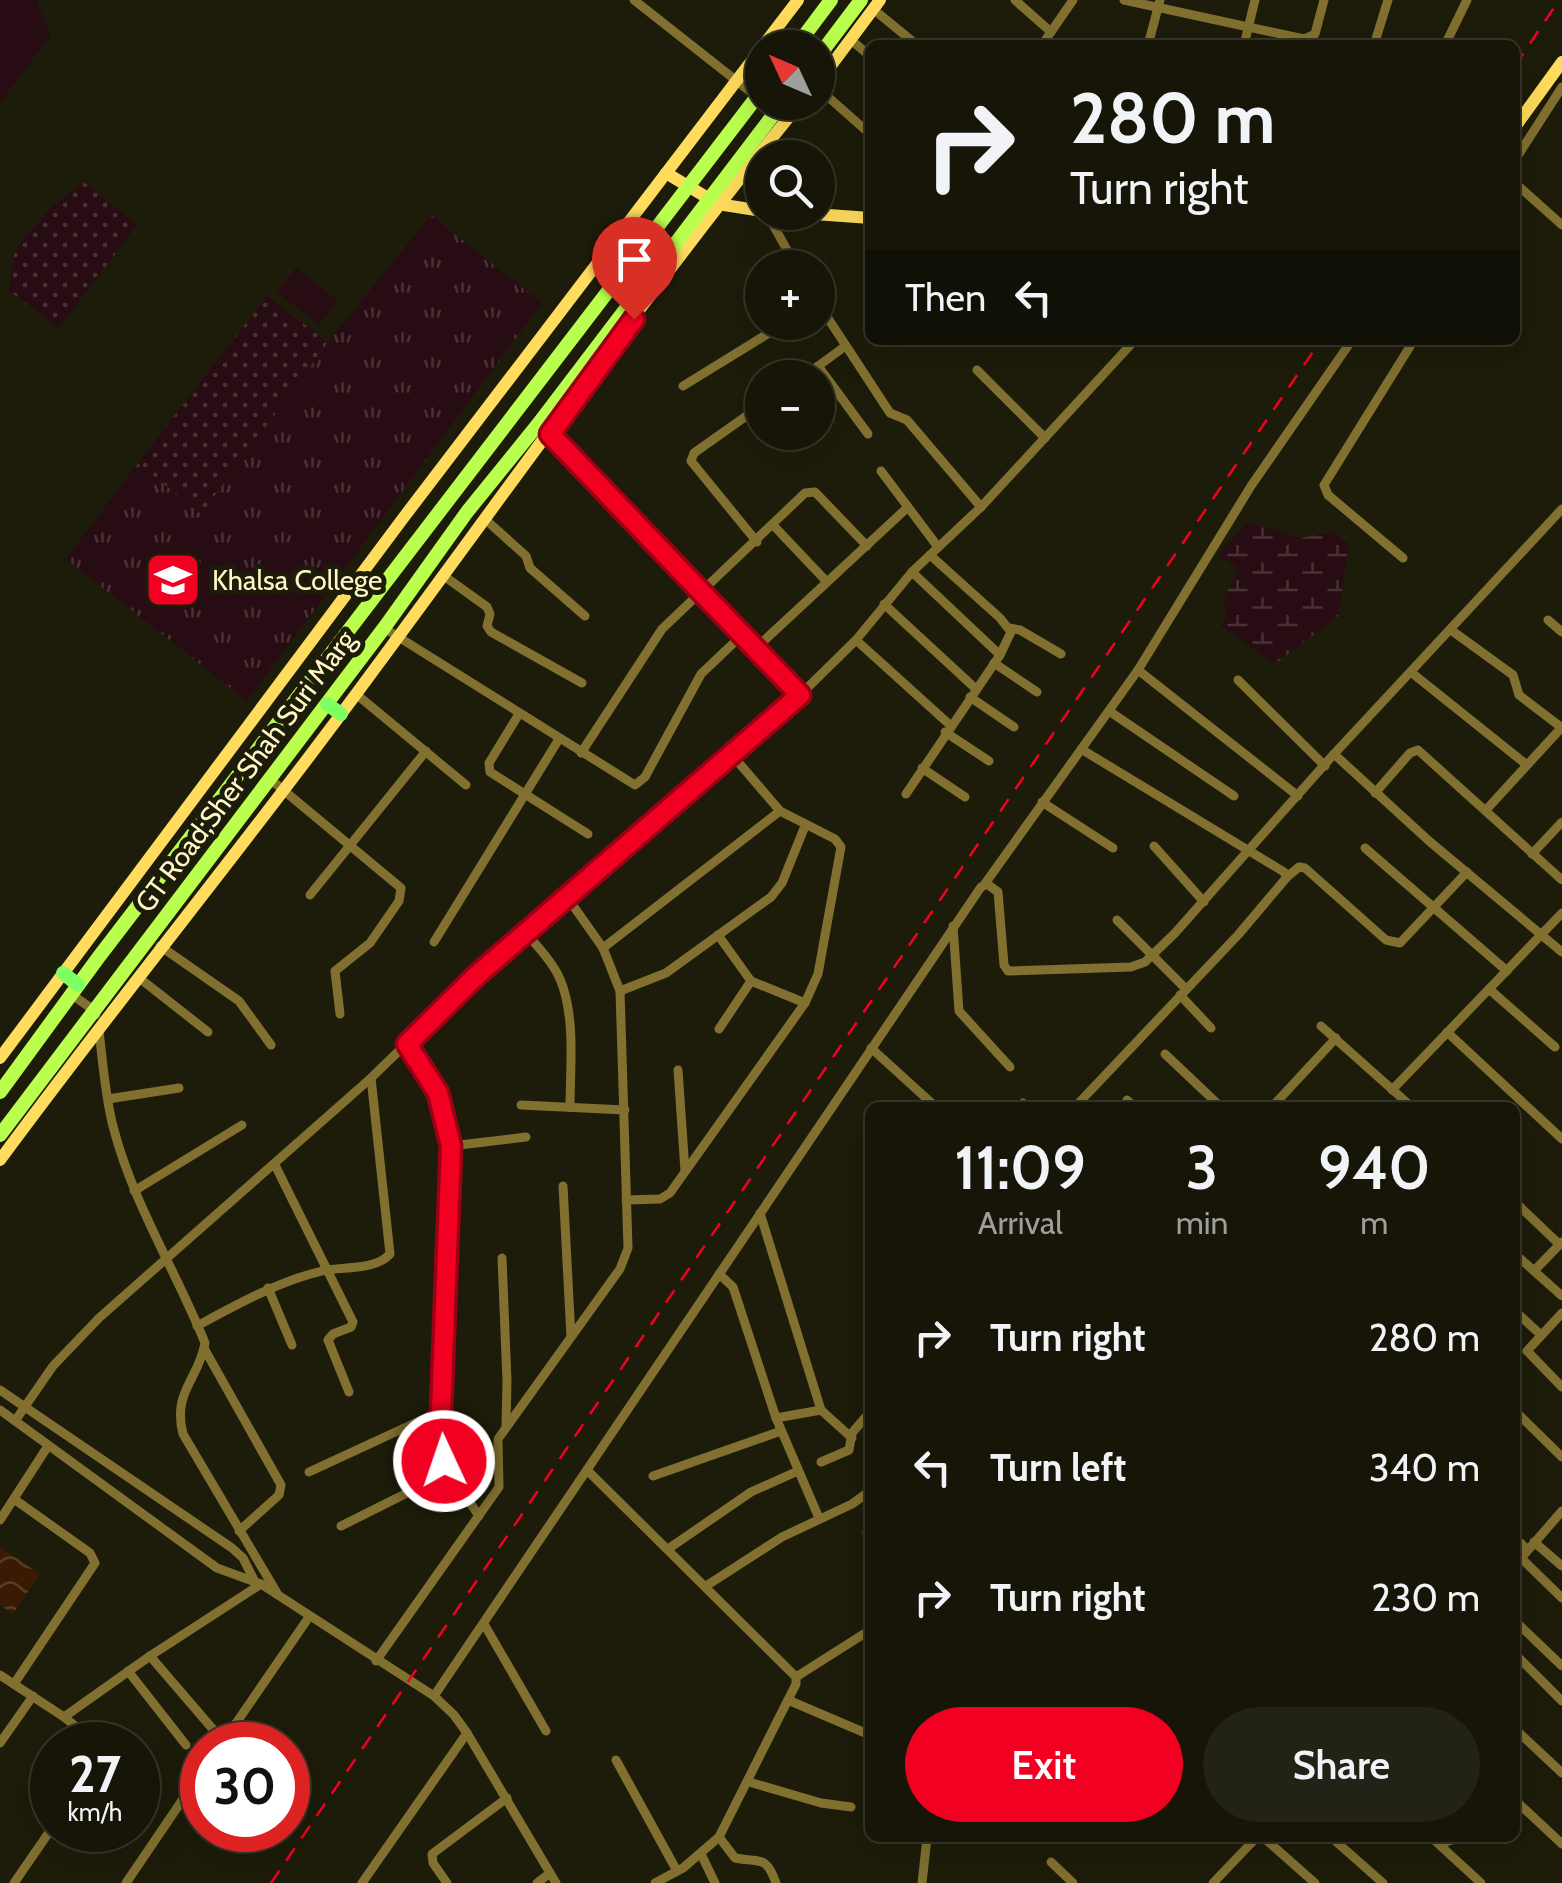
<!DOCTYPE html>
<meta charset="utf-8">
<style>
:root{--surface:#161508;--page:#232216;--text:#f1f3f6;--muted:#9e9f9c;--line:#353429;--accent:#f10021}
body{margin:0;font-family:Cabin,sans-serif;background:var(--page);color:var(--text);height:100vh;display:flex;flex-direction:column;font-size:38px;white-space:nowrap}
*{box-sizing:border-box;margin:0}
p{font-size:32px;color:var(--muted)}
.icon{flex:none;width:55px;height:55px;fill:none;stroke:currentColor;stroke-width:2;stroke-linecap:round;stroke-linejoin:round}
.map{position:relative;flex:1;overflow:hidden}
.drawer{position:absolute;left:865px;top:1102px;width:655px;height:740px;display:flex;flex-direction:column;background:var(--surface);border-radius:15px;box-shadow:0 10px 40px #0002,0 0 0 2px var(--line)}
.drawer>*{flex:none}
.hud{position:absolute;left:865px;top:40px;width:655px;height:305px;border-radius:15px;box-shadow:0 10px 40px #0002,0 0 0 2px var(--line);background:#161508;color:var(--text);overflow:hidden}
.needle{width:65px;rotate:314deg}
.controls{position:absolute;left:745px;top:30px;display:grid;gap:20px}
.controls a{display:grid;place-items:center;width:90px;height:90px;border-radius:50%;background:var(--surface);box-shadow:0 10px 40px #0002,0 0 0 2px var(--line);font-size:50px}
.speed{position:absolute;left:30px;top:1722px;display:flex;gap:20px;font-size:50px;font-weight:700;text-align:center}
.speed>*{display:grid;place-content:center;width:130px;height:130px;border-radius:50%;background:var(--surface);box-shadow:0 10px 40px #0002,0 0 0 2px var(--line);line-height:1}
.speed small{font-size:25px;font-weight:400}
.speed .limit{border:15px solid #d22;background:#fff;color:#111}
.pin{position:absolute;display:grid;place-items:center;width:85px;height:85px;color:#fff;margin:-102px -42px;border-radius:50% 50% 50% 0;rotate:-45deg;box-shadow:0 0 10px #0007}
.pin .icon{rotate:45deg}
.me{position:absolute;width:110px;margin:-55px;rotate:357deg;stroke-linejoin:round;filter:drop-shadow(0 0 8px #0008)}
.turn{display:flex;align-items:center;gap:35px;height:210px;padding:0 40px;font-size:45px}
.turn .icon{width:130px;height:130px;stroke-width:2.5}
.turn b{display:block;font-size:70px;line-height:85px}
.then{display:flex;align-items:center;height:95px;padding:0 40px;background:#0003;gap:20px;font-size:38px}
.eta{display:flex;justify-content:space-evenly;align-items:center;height:170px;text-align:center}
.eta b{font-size:60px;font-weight:600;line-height:70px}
.button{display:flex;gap:20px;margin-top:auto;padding:20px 40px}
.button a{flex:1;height:115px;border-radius:60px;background:var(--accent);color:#fff;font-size:40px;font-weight:600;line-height:115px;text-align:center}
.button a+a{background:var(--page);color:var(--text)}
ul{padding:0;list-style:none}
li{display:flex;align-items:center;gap:30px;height:130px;padding:0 40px}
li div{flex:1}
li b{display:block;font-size:38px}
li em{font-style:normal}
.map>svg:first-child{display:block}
.grass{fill:url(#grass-tufts)}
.wetland{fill:url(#wetland-marsh)}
.park{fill:url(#park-dots)}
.garden{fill:#280c14}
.water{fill:url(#water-waves)}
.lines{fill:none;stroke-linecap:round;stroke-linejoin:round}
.minor{stroke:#817030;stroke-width:9}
.secondary{stroke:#ffdc5d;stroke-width:12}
.primary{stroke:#baff4d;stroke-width:14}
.trunk{stroke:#7eff62;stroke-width:14}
.rail{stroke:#f10021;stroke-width:2.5;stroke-dasharray:15 12;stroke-linecap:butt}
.route-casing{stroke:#9d0015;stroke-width:25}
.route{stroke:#f10021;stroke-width:18}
.labels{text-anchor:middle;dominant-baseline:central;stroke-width:10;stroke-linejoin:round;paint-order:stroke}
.poi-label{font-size:28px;fill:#fff8c6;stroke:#1d1c0a;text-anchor:start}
.street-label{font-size:28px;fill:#fff8c6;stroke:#1d1c0a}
</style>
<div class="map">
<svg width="1562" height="1883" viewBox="0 0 1562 1883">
<defs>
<pattern id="grass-tufts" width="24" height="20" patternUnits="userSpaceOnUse" patternTransform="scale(2.5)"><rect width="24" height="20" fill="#280c14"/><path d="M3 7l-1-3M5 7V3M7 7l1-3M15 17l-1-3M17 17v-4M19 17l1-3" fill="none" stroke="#483035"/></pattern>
<pattern id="wetland-marsh" width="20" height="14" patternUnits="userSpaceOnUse" patternTransform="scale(2.5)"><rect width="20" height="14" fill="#280c14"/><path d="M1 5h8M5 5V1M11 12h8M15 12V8" fill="none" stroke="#483035"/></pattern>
<pattern id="park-dots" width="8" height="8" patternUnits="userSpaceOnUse" patternTransform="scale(2.5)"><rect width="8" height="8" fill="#280c14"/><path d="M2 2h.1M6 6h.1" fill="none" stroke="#483035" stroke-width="1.8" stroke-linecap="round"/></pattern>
<pattern id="water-waves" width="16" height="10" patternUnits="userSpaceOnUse" patternTransform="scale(2.5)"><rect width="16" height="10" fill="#3b1a04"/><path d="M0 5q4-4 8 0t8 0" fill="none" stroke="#583c27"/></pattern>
</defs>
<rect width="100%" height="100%" fill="#1d1c0a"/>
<polygon class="grass" points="431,215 542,303 247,701 66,559 138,463 201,514 328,342"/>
<polygon class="wetland" points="1248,522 1300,538 1333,532 1349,544 1338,616 1275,664 1221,626 1227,611 1223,600 1239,568 1220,557 1223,549"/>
<g class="park">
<polygon points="84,182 137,225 59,328 9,291 15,249 52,206"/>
<polygon points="267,296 328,342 201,514 138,463"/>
</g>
<g class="garden">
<polygon points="0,0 36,0 51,35 0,103"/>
<polygon points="296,267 338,301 319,325 277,292"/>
</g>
<polygon class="water" points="0,1547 40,1574 12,1615 0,1604"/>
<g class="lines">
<g class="minor">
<polyline points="634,0 757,97"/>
<polyline points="1015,0 1051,32"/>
<polyline points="1124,0 1304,39 1315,34 1324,0"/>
<polyline points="873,9 917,45"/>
<polyline points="851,40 870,56"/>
<polyline points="1042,45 1073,0"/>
<polyline points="1148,45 1160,0"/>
<polyline points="1244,45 1255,0"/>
<polyline points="1374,45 1388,0"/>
<polyline points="1445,45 1467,0"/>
<polyline points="818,88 870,134"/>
<polyline points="1515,160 1562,87"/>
<polyline points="1515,183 1562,225"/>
<polyline points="766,212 797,268"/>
<polyline points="818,303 890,413 907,420 981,507"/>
<polyline points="818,366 868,434"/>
<polyline points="977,370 1045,438"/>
<polyline points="802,378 844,347"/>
<polyline points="683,386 787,322"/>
<polyline points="545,429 800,695"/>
<polyline points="881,471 938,547"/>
<polyline points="486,520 526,556 530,568 585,616"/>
<polyline points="773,525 827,582"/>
<polyline points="757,542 691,461 694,453 762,405"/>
<polyline points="1403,558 1328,495 1324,485 1414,340"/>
<polyline points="912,572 1000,655"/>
<polyline points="444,576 487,607 490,614 487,626 491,632 582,683"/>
<polyline points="884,604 976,689"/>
<polyline points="1548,620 1562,632"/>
<polyline points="384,628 635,785 645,777 701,674 742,635"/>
<polyline points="1009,628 1020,630 1061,654"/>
<polyline points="1451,630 1513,675 1519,695 1562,728"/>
<polyline points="856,640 950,725"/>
<polyline points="755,649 908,507"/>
<polyline points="994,663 1037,692"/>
<polyline points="1138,670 1298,796"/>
<polyline points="1412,673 1527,765"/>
<polyline points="1238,680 1325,766"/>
<polyline points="356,694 466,785"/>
<polyline points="970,697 1014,727"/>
<polyline points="1109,711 1234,796"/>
<polyline points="519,714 489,763 490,772 588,834"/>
<polyline points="945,732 989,761"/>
<polyline points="581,753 662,629 805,493 815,492 867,546"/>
<polyline points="1334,754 1429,841 1562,952"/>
<polyline points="922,768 965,797"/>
<polyline points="270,779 401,888 399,901 370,943 335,971 340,1014"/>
<polyline points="1375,793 1410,753 1418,750 1562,880"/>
<polyline points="906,794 1000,655 1011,632 1000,618 930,555"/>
<polyline points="1042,802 1113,848"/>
<polyline points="1486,810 1562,727"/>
<polyline points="1154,846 1204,902"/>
<polyline points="1365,848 1507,971"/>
<polyline points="1532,854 1562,822"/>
<polyline points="1287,877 1299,867 1305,868 1386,940 1400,943 1467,872"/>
<polyline points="984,885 1138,670 1251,486 1352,340"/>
<polyline points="310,895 426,751"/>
<polyline points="1117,920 1186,989"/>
<polyline points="953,926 959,1011 1010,1067"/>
<path d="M527,934C539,948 553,963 560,979C576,1017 570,1067 570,1107"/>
<polyline points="718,935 751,981 805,1003"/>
<polyline points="434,942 559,739"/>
<polyline points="160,946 239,1001 271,1045"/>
<polyline points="603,948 780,811"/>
<polyline points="138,977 208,1032"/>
<polyline points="1489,989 1555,1047"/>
<polyline points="620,991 666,973 771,897 782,883 805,826"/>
<polyline points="71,994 95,1011 96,1015"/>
<polyline points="1180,995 1211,1028"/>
<polyline points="1321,1026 1413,1108"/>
<polyline points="719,1029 751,981"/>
<path d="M99,1031C103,1063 105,1098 114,1130C134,1205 176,1271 205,1343C199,1379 172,1392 183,1434L277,1593"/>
<polyline points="1447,1032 1562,1139"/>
<polyline points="407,1044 438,1093 451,1146 442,1450 446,1467 479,1516"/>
<polyline points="871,1048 937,1108"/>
<polyline points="1165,1054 1222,1108"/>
<polyline points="678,1070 685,1171"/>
<polyline points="1392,1090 1562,913"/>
<polyline points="108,1099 179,1088"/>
<polyline points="1127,1100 1136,1108"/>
<polyline points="521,1105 625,1110"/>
<polyline points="1019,1108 1023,1103"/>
<polyline points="1074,1108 1238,935 1287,877 1284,872 1081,749"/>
<polyline points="1271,1108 1336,1038"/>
<polyline points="451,1146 526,1137"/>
<polyline points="275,1165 353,1322 351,1327 333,1334 328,1340 349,1392"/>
<polyline points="563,1186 571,1337"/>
<polyline points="134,1191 242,1125"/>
<polyline points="626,1200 660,1199 670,1193 805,1003 818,974 841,847 835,839 780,811 733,756"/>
<polyline points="1515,1202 1560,1245"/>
<polyline points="760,1213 821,1410"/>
<polyline points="1515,1254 1562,1296"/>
<polyline points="502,1258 507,1381 506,1425"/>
<polyline points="1534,1271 1562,1242"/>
<polyline points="719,1274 733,1287 776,1418 819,1518"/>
<polyline points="268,1288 292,1345"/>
<polyline points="1515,1311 1541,1335"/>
<polyline points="1562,1313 1527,1351 1562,1387"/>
<path d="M197,1326C238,1304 277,1282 322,1271C343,1266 375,1271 390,1254L371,1078"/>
<polyline points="205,1350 281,1485 279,1495 239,1531"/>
<polyline points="0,1390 232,1548 243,1558 254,1580"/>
<polyline points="0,1410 217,1568 261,1584 434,1696 454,1715 467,1733 556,1883"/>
<polyline points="1515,1411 1562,1457"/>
<polyline points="776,1418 821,1410 852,1438"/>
<polyline points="15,1421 53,1366 99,1318 371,1078 477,975 800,695 856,640 912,572 981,507 1135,340"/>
<polyline points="821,1462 849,1450 852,1433 870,1412"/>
<polyline points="587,1470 796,1677 796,1684 719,1837 683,1868 655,1883"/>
<polyline points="309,1472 441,1411"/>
<polyline points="653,1476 781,1431"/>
<polyline points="0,1520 48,1446"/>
<polyline points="341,1526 449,1472"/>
<polyline points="867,1533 870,1539"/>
<polyline points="1515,1538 1528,1550"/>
<polyline points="1534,1542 1562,1566"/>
<polyline points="668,1549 751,1492 798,1471"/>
<polyline points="1521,1558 1562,1598"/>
<polyline points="1515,1565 1562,1511"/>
<polyline points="706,1586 782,1537 852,1504 870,1491"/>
<polyline points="1515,1621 1562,1666"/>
<polyline points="484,1624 546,1731"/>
<polyline points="1515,1654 1562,1701"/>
<polyline points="150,1656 223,1741"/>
<polyline points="376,1661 499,1487 498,1439 620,1269 628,1248 620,991 603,948 567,897"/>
<polyline points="128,1671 186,1745"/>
<polyline points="0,1675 64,1717 99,1745"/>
<polyline points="796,1677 870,1630"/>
<polyline points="14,1684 95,1563 90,1553 14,1499"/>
<polyline points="434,1696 981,887 987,884 998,892 1004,965 1008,971 1131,967 1145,962 1175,933 1334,754 1562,509"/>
<polyline points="788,1700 870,1735"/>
<polyline points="64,1717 150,1656 261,1584"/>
<polyline points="1515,1729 1562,1773"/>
<polyline points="0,1743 33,1696"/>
<polyline points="221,1745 309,1617"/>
<polyline points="616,1760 677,1871"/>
<polyline points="749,1782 821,1803 851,1807"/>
<polyline points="1515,1800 1562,1844"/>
<path d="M719,1837L735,1858C761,1863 766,1855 776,1883"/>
<polyline points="1264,1838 1315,1883"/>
<polyline points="1332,1838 1383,1883"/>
<polyline points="1432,1838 1481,1883"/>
<polyline points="1439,1844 1458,1838"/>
<polyline points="701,1854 715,1883"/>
<polyline points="1051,1862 1073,1883"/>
<polyline points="14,1883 52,1828"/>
<polyline points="126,1883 202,1771"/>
<polyline points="362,1883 467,1733"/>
<polyline points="447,1883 433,1863 432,1854 507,1798"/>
<polyline points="537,1883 550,1873"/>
<polyline points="922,1883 927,1838"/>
<polyline points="1213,1883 1256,1838"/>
</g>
<g class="secondary">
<polyline points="818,83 880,0"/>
<polyline points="1515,127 1562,62"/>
<polyline points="666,173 718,204 762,211"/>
<polyline points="787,212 870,218"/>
<polyline points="0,1058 404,517 798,0"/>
<path d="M0,1160C117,1001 242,849 359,690C505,493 647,292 801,102"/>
</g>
<g class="primary">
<polyline points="795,48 831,0"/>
<polyline points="818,57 861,0"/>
<polyline points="0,1092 98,958 762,90"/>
<polyline points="0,1135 384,628 467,512 539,423 783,102"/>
</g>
<g class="trunk">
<polyline points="327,704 341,714"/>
<polyline points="63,973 78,985"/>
</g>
<g class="rail">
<polyline points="1515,66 1559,0"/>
<polyline points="271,1883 1321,340"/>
</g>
</g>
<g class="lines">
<g class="route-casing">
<polyline id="route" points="444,1461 441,1411 451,1146 438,1093 407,1044 477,975 800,695 550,434 634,319"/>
</g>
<use href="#route" class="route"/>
</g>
<defs>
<g id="university-square" transform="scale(2.875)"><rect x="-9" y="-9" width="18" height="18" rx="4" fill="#f10021" stroke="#1d1c0a"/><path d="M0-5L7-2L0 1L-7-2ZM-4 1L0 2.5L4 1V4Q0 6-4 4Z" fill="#fff"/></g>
</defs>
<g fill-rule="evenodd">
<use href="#university-square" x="173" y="580"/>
</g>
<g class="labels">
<g class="poi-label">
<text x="212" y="580">Khalsa College</text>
</g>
<g class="street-label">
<text transform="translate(245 771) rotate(-53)">GT Road;Sher Shah Suri Marg</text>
</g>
</g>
</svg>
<div class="controls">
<a><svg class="needle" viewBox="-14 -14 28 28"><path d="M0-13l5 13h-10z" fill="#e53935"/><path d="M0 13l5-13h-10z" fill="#9e9f9c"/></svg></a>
<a><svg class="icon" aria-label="search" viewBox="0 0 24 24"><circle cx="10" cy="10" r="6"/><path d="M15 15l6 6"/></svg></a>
<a>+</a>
<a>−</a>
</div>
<div class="speed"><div>27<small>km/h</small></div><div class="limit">30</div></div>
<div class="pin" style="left:634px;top:319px;background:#d93025"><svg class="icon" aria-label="arrive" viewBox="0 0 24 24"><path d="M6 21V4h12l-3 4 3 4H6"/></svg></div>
<svg class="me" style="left:444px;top:1461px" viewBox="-20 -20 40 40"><circle r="17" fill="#f10021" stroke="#fff" stroke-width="3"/><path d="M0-11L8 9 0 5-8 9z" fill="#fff"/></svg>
<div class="hud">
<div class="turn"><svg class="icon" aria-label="right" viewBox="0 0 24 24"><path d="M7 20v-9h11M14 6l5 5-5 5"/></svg><div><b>280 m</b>Turn right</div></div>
<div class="then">Then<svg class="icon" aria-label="left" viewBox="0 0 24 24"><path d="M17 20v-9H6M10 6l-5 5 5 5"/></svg></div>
</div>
<section class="drawer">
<div class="eta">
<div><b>11:09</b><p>Arrival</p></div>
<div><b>3</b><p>min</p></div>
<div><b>940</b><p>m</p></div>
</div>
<ul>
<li><svg class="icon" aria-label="right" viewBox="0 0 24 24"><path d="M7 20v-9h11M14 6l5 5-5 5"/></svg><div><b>Turn right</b></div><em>280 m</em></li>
<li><svg class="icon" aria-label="left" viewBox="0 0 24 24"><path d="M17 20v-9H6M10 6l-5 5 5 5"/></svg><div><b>Turn left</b></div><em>340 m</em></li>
<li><svg class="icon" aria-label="right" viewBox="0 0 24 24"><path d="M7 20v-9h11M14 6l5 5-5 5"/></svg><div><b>Turn right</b></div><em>230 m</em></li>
</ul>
<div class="button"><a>Exit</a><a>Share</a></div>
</section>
</div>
